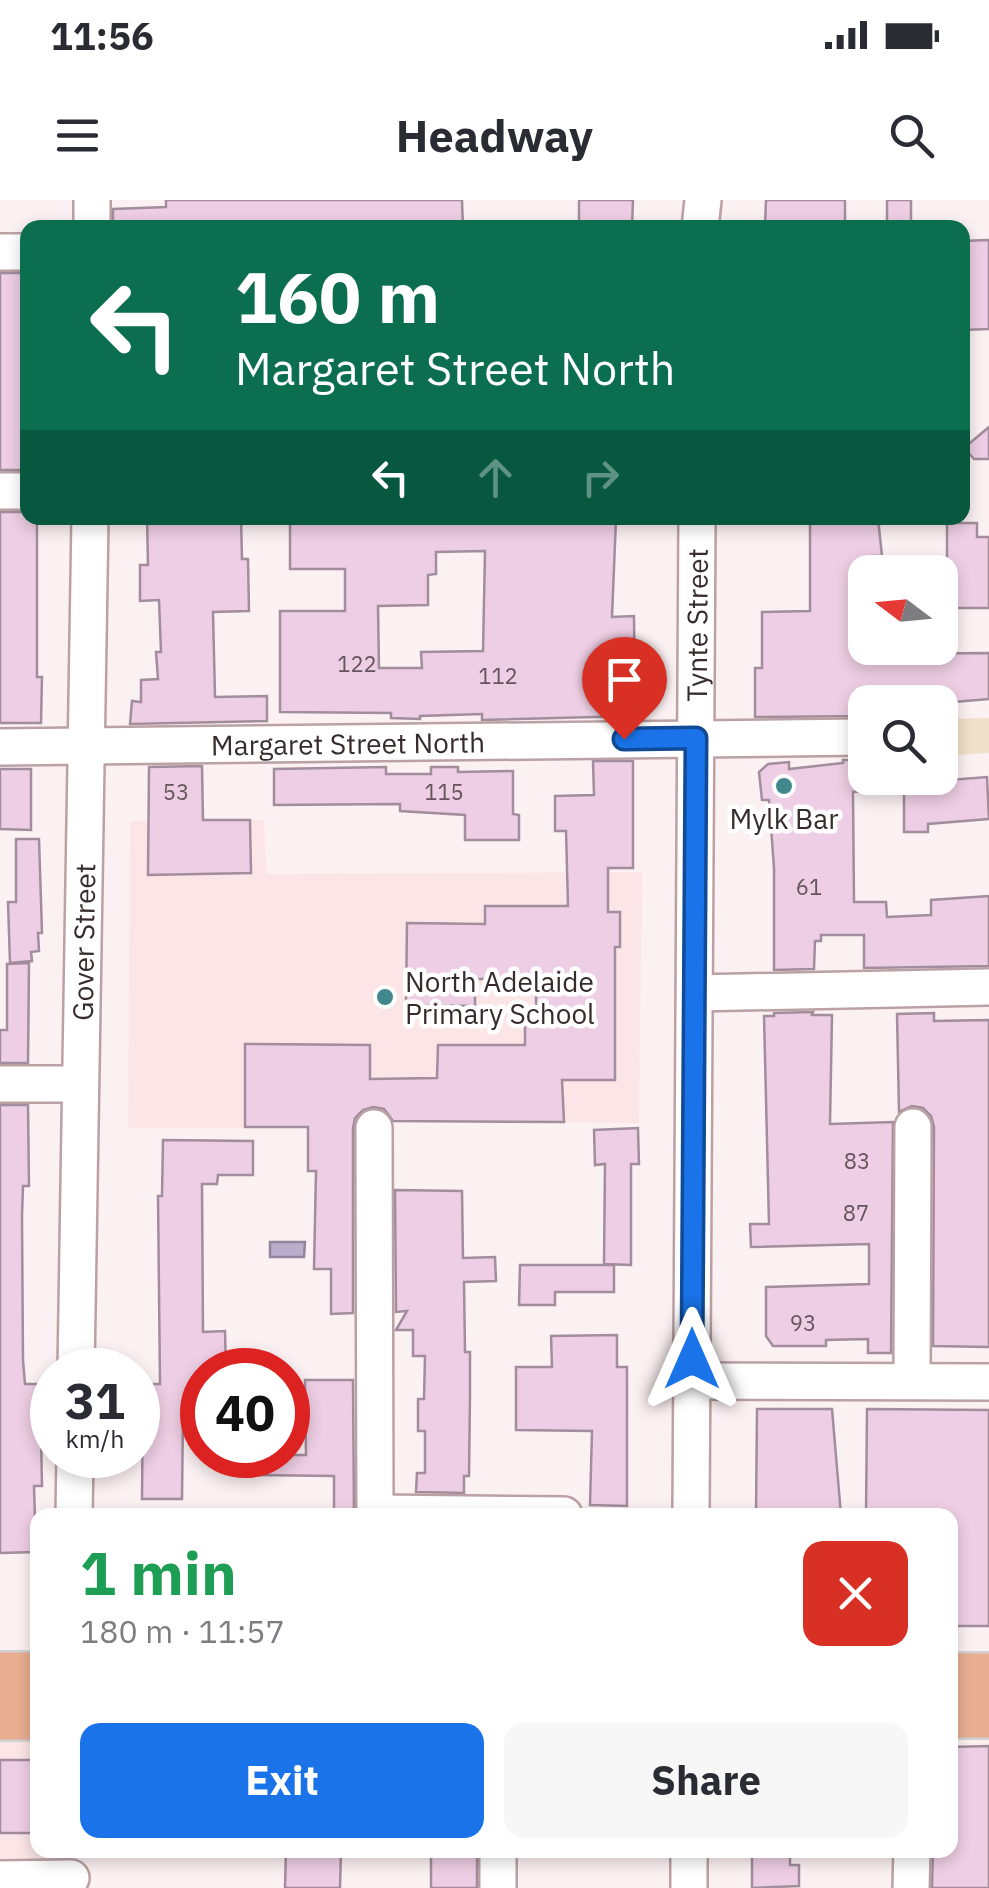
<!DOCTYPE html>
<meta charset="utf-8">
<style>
:root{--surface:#fff;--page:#f7f7f7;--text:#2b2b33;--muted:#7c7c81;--accent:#1a73e8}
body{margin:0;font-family:"IBM Plex Sans",sans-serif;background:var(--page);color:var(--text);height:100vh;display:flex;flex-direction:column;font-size:38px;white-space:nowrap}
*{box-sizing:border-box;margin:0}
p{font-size:32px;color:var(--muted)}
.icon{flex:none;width:55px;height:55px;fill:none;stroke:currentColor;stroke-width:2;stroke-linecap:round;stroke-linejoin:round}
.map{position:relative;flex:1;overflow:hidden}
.drawer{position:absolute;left:30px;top:1308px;width:928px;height:350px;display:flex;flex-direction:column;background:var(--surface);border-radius:20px;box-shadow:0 5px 15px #0003}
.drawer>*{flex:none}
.hud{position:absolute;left:20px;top:20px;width:950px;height:305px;border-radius:20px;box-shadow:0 5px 15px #0003;background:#0b6e4f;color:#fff;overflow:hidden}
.needle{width:65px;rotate:286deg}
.fabs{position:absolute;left:848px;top:355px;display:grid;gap:20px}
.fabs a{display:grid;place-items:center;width:110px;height:110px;border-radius:20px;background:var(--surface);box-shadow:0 5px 15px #0003;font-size:50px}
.speed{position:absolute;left:30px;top:1148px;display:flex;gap:20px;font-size:50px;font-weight:700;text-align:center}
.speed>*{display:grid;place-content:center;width:130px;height:130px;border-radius:50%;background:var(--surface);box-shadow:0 5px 15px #0003;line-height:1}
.speed small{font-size:25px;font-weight:400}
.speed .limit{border:15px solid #d22;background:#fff;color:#111}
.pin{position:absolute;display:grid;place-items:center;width:85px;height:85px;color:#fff;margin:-102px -42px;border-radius:50% 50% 50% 0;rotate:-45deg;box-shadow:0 0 10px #0007}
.pin .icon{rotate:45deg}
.me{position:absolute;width:110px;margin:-55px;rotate:0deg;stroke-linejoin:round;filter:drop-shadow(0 0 8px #0008)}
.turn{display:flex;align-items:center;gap:35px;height:210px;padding:0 50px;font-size:45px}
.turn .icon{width:130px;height:130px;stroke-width:2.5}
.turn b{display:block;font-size:70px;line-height:85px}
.lanes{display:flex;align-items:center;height:95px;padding:0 50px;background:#0003;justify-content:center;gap:50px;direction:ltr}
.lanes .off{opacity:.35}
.round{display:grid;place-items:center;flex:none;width:105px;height:105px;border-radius:20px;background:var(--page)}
.head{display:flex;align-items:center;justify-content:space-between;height:170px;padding:0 50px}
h1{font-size:60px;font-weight:700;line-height:75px;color:#1e9e55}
.cta{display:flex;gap:20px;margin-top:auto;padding:20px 50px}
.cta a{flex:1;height:115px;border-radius:20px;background:var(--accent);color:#fff;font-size:40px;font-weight:700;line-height:115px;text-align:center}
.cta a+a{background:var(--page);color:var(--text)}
.status{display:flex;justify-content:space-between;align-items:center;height:70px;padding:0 50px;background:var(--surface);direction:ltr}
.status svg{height:28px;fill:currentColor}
header{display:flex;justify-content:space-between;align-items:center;height:130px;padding:0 50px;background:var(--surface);font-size:45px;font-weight:700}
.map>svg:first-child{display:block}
.built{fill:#fce5e7}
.green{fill:#f0e0c9}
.water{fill:#b9adcc;stroke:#92869c;stroke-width:2.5}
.building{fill:#eecee4;stroke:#a18d9b;stroke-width:2.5;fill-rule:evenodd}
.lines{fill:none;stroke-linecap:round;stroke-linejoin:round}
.minor-casing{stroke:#bba1a3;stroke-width:40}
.major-casing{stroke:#d3d1d1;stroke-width:50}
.minor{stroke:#fff;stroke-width:35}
.major{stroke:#e8ae92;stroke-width:45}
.route-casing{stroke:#114b97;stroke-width:25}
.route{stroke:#1a73e8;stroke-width:18}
.poi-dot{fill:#40888e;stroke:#fff;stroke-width:4}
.labels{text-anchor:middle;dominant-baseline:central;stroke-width:9;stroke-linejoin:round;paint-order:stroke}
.number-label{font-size:22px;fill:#65545b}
.street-label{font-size:28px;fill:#372c2d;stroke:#fff}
.poi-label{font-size:28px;fill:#372c2d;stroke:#fff}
</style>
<div class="status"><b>11:56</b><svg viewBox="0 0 49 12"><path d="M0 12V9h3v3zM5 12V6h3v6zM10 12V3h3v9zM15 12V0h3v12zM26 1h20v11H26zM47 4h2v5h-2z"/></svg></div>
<header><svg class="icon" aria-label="menu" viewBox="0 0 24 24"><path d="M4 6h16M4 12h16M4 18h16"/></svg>Headway<svg class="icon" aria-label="search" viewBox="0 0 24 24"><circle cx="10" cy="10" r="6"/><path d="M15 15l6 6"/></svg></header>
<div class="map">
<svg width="989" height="1688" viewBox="0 0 989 1688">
<rect width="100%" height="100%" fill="#fcf1f2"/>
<g class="built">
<polygon points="264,620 266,674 642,672 639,923 370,920 369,927 128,928 130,621"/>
<polygon points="0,1517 37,1517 38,1650 72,1650 71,1678 0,1679"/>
</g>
<polygon class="green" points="989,518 989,553 940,556 940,519"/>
<polygon class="water" points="270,1042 305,1042 304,1057 270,1057"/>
<g class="building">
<polygon points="166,0 462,0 463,28 396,28 396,24 113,28 113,9 166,7"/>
<polygon points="579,0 633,0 632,28 579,28"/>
<polygon points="766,0 845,0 845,25 809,25 809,28 765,25"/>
<rect x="887" y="0" width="24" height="28"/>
<polygon points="989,40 989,129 962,130 962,41"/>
<rect x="0" y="73" width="28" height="197"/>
<polygon points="989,227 989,259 974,259 964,248"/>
<polygon points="0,312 28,312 28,318 37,318 37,477 42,477 41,523 0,523"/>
<polygon points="147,318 241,318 242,359 248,359 249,411 213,412 215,497 267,496 267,521 130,524 132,501 141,502 141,480 158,479 156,452 161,452 159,400 140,401 140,365 148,365"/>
<path d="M344,318L616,319L612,417L634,416L635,516L482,520V514L420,516V519L391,518V513L280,512V411H345V369H290V321H344ZM485,351L483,451L421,452L422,468H379L378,406L428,405V375L436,374V352Z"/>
<polygon points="810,318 878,318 882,356 872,356 872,372 865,372 866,454 989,453 989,499 954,502 865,502 865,516 755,517 755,468 762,468 762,412 810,411"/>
<polygon points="947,323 977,323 977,337 989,337 989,408 953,408 953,393 947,393"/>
<polygon points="843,560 865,560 865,591 853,592 854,702 886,702 887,717 931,715 931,700 989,696 989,766 864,768 864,735 821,735 821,741 815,741 814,769 774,770 774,668 769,600 762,600 759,572 768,564 789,562 789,569 843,563"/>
<polygon points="593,561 633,561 633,668 608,668 608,712 620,712 620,747 615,747 615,880 562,880 564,922 393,921 384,909 373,907 363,910 355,918 353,928 353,1113 331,1114 331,1069 314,1069 316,971 308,971 308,927 245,927 245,844 370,845 370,879 437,878 438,845 525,845 525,823 536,824 536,779 475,779 475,806 406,805 407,723 485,724 485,706 568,706 566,631 555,631 555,596 594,595"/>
<polygon points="202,566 203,620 250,620 251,673 148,675 149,567"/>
<polygon points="386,567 386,574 431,574 431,567 458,567 458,572 513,571 513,614 519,615 519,640 465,640 465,615 400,611 400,604 274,605 274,569"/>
<polygon points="0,569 31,569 31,630 0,629"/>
<polygon points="987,577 989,619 928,624 928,632 904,632 904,578 949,578 949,580"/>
<polygon points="16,639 39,639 42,733 38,733 39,751 31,752 32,761 10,763 8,702 16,702"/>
<polygon points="29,763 28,863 0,863 0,830 7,830 7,764"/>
<polygon points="813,812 812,815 832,815 830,924 893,922 891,1153 868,1153 868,1139 826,1140 826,1146 773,1146 766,1136 766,1087 869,1084 869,1044 751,1047 750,1024 769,1024 764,816 774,816 774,813"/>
<polygon points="934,813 934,821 989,820 989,1147 933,1146 934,927 931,916 923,908 912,906 899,912 897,814"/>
<polygon points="0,905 28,905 29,986 23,986 22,1016 23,1160 25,1184 40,1184 42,1286 34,1286 36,1352 0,1353"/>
<polygon points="638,928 639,964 631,964 631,1065 604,1064 605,964 595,965 594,930"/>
<polygon points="163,940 253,941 253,975 218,975 217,984 202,984 203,1132 225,1131 226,1170 202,1170 202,1216 183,1216 182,1299 142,1299 143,1184 160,1184 158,996 162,996"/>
<polygon points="395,990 462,991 463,1058 495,1057 496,1081 464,1082 465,1152 470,1152 470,1195 469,1276 464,1276 464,1293 416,1292 417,1273 425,1273 425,1231 418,1231 418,1199 424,1199 425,1156 413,1156 413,1130 396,1130 407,1111 396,1112"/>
<polygon points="520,1065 614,1065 614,1092 555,1092 555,1105 519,1105"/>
<polygon points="617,1135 617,1167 627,1167 627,1306 590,1305 592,1231 516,1230 516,1167 552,1167 551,1136"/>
<polygon points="305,1180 353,1180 354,1315 334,1315 334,1276 244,1275 244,1255 306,1255"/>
<polygon points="757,1209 832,1209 841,1315 756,1315"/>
<polygon points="867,1209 989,1210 989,1426 950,1426 950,1315 866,1315"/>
<polygon points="989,1546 989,1688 932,1688 933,1650 950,1650 950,1547"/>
<rect x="0" y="1560" width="38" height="73"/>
<polygon points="286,1650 341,1650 340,1688 285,1688"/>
<rect x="431" y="1650" width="46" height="38"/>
<polygon points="752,1650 790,1650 790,1665 799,1665 799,1686 752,1688"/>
</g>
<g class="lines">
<g class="minor-casing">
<g id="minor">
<polyline points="92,28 92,0"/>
<polyline points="700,28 703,0"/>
<polyline points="0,52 28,52"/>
<polyline points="0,291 28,291"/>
<path id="s1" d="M0,547L865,537"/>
<polyline points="695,793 989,787"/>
<polyline points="0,884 80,884"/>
<polyline points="374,928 375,1315"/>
<path id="s2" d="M76,1170L90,318"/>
<polyline points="692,1181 989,1182"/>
<polyline points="912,1181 913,927"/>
<polyline points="375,1313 564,1315"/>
<polyline points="74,1315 75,1255"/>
<path id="s3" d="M691,1315L697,318"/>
<polyline points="0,1679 71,1678"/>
<polyline points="498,1688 498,1650"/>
<polyline points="689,1688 689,1650"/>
<polyline points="911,1688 912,1650"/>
</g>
</g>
<g class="major-casing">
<g id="major">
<polyline points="0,1475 38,1475"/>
<polyline points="950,1476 989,1476"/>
<polyline points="950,1515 989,1515"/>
<polyline points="0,1517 38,1517"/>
</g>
</g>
<use href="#minor" class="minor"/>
<use href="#major" class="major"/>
</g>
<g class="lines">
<g class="route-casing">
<polyline id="route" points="624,539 696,538 692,1159"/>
</g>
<use href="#route" class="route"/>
</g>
<g class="poi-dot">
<circle cx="784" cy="586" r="10"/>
<circle cx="385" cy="797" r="10"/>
</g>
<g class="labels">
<g class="number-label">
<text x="357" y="463">122</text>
<text x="498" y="475">112</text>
<text x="176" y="591">53</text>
<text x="444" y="591">115</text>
<text x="809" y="686">61</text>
<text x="857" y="960">83</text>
<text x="856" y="1012">87</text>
<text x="803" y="1122">93</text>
</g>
<g class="street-label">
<text stroke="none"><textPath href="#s3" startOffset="890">Tynte Street</textPath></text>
<text stroke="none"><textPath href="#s1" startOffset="348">Margaret Street North</textPath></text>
<text stroke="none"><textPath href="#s2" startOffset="428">Gover Street</textPath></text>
</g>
<g class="poi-label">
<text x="784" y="618">Mylk Bar</text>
<text x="405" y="781" text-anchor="start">North Adelaide<tspan x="405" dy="32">Primary School</tspan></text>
</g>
</g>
</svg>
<div class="fabs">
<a><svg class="needle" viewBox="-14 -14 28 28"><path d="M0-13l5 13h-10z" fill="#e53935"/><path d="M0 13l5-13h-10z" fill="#7c7c81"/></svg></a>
<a><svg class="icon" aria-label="search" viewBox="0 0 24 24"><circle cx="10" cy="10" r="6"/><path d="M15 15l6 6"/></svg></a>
</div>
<div class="speed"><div>31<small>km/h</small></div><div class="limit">40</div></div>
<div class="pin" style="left:624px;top:539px;background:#d93025"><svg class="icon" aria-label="arrive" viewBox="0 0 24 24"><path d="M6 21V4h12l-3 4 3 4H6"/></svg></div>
<svg class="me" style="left:692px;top:1159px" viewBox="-20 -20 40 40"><path d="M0-17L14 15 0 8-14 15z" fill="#1a73e8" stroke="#fff" stroke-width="4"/></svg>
<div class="hud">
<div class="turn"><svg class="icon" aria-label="left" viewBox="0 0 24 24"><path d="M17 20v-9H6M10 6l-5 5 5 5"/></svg><div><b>160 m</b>Margaret Street North</div></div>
<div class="lanes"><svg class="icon" aria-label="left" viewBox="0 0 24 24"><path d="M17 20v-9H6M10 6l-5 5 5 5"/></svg><svg class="icon off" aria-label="ahead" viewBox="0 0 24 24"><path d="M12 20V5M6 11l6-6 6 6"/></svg><svg class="icon off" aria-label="right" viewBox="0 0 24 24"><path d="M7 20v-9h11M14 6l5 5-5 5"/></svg></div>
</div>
<section class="drawer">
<div class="head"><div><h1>1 min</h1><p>180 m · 11:57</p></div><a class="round" style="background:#d93025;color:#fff"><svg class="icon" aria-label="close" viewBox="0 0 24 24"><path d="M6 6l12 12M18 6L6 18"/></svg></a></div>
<div class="cta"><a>Exit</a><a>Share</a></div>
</section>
</div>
